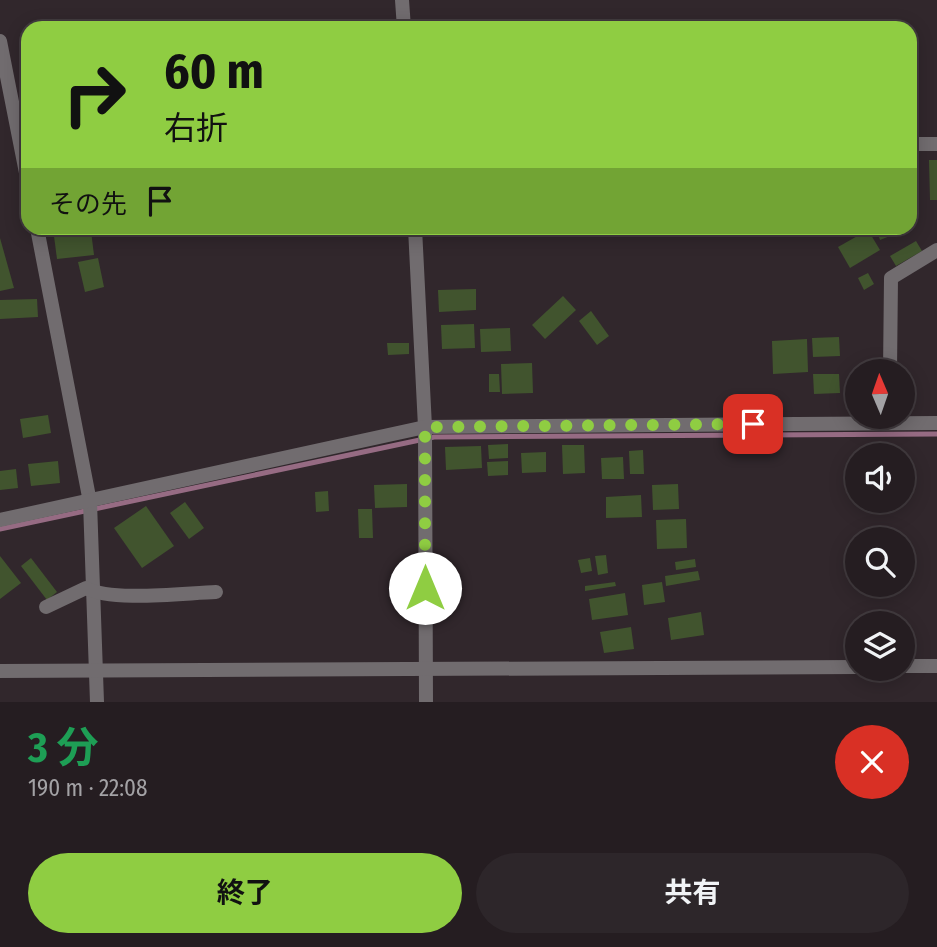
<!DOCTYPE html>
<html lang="ja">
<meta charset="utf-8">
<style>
:root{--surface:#251d21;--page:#2d262a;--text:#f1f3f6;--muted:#a3a2a5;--line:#423b3f;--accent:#8fcd42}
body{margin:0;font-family:"Fira Sans Condensed","Noto Sans JP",sans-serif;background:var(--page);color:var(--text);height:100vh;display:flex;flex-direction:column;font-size:26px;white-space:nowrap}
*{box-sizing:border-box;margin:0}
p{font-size:23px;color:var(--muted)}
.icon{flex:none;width:38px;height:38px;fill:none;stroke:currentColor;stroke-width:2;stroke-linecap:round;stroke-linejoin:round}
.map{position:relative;height:702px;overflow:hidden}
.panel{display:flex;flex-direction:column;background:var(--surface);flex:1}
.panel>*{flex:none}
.guide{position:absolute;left:21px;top:21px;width:896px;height:214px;border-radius:21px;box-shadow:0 4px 18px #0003,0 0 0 2px var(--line);background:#8fcd42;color:#111;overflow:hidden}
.needle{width:46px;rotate:358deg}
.fabs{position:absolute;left:845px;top:359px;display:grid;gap:14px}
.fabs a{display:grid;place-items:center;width:70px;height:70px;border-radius:50%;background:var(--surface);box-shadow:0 4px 18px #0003,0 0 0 2px var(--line);font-size:35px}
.pin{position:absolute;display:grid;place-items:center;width:60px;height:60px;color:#fff;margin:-30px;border-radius:14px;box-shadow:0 4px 10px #0006}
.me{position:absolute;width:77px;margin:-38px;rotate:0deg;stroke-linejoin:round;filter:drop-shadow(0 0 5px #0008)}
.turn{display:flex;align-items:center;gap:24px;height:147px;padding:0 28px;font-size:32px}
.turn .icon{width:91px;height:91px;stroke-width:2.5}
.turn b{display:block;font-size:49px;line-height:60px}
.then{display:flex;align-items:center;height:66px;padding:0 28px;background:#0003;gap:14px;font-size:26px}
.round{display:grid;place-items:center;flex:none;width:74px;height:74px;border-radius:37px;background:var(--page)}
.summary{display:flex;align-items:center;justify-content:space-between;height:119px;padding:0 28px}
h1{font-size:42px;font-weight:700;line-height:52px;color:#1e9e55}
.button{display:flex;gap:14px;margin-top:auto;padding:14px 28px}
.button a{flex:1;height:80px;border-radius:42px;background:var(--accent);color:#111;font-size:28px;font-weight:700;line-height:80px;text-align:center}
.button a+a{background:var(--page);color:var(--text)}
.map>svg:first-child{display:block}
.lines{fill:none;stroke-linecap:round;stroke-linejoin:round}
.stream{stroke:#966b83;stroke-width:5}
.building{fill:#41542e}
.minor{stroke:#716c6f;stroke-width:14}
.route{stroke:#8fcd42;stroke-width:12;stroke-dasharray:0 21.6}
</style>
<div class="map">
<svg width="937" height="702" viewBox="0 0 937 702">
<rect width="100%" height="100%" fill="#31272c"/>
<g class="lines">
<polyline class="stream" points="0,529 434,437 937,434"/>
</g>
<g class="building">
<polygon points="929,160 937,160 937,200 930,200"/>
<polygon points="876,228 903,228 905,230 880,240"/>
<polygon points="868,230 880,250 850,268 838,247"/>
<polygon points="91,231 94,255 57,259 54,236"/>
<polygon points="0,238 14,288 0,291"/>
<polygon points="916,241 922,251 896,266 890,256"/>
<polygon points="98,258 104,287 85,292 78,262"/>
<polygon points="868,273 874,284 864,290 858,278"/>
<polygon points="476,289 476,310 439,312 438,290"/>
<polygon points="563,296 576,310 545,339 532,325"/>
<polygon points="37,299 38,317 0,319 0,300"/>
<polygon points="591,311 609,336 597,345 579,321"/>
<polygon points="474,324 475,348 442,349 441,325"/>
<polygon points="510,328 511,351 481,352 480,329"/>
<polygon points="839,337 840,356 813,357 812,338"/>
<polygon points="807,339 808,372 773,374 772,341"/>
<polygon points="387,343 409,343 409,354 388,355"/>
<polygon points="532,363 533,393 502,394 501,364"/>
<polygon points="489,374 499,374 500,392 489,392"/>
<polygon points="813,374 839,374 840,393 814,394"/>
<polygon points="48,415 51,433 23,438 20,419"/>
<polygon points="508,444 508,458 489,459 488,445"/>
<polygon points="562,445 584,445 585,473 563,474"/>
<polygon points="481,446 482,468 446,470 445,447"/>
<polygon points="643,450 644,474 630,474 629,451"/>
<polygon points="546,452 546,472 522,473 521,453"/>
<polygon points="623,457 624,479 602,479 601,458"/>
<polygon points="58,461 60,483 31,486 28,464"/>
<polygon points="508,461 508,475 488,476 487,462"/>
<polygon points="16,469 18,488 0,490 0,471"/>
<polygon points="407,484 407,507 375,508 374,485"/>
<polygon points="678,484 679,509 653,510 652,485"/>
<polygon points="328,491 329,511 316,512 315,492"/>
<polygon points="641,495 642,517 606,518 606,497"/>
<polygon points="185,502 204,528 189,539 170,513"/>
<polygon points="146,506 174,546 142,568 114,528"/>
<polygon points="358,509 372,509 373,538 359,538"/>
<polygon points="686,519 687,548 657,549 656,520"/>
<polygon points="606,555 608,573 598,575 595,556"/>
<polygon points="0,556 21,583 0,599"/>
<polygon points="31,558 57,592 47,600 21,566"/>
<polygon points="590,558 592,571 581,573 578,560"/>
<polygon points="695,559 696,567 676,570 675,562"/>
<polygon points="698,571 700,580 666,586 665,576"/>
<polygon points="615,582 616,586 585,591 585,586"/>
<polygon points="662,582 665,602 644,605 642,585"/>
<polygon points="625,593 628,615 592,620 589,599"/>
<polygon points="701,612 704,635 671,640 668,618"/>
<polygon points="631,627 634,649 604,653 600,632"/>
</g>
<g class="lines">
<g class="minor">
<polyline points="402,0 404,28"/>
<polyline points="0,41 28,183"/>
<polyline points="910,144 937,144"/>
<polyline points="37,228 90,502 97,702"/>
<polyline points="415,228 425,427 426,702"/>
<polyline points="890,371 891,278 937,250"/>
<polyline points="0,520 425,427 937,423"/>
<path d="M46,607L86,588C111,602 184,593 216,592"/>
<polyline points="903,666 937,666"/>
<polyline points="0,671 858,667"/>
</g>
</g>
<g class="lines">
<polyline class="route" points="425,588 425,427 753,424"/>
</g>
</svg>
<div class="fabs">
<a><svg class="needle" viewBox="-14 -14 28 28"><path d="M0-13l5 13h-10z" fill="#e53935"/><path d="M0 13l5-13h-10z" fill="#a3a2a5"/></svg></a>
<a><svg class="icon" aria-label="sound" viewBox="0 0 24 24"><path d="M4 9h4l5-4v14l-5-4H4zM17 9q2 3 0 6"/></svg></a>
<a><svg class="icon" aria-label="search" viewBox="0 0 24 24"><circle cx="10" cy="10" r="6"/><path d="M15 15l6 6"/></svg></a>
<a><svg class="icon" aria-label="layers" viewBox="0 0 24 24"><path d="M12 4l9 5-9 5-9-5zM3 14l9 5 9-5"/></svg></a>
</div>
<div class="pin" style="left:753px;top:424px;background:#d93025"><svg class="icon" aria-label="arrive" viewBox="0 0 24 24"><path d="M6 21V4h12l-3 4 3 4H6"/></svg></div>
<svg class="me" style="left:425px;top:588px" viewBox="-20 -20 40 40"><circle r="19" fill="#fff"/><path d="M0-13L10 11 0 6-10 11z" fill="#8fcd42"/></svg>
<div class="guide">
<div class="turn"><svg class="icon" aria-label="right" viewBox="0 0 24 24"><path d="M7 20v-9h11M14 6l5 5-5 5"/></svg><div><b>60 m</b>右折</div></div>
<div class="then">その先<svg class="icon" aria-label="arrive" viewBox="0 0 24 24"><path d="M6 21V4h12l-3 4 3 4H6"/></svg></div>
</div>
</div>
<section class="panel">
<div class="summary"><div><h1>3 分</h1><p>190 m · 22:08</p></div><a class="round" style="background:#d93025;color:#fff"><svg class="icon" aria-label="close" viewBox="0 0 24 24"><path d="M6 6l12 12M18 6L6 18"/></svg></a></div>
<div class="button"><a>終了</a><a>共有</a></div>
</section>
